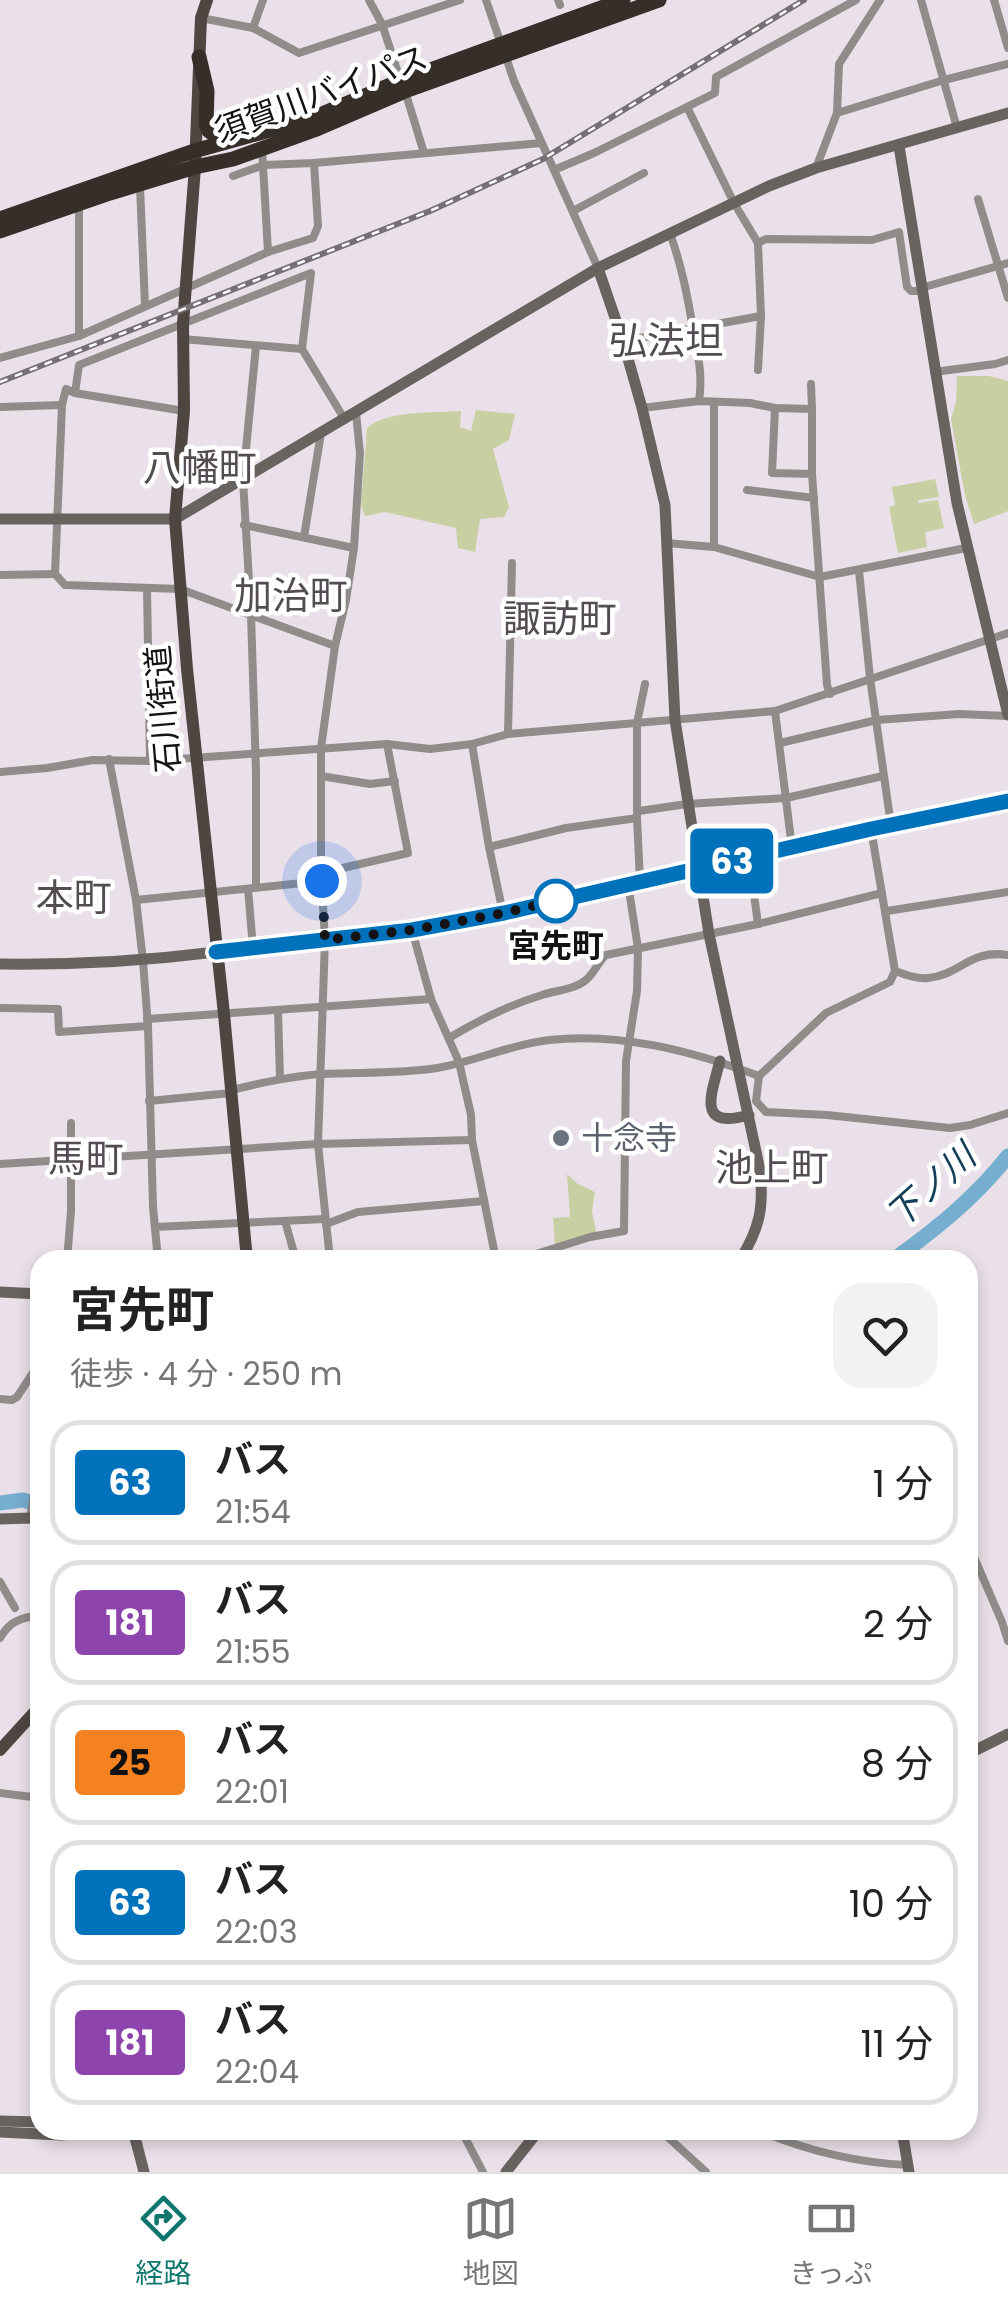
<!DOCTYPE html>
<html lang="ja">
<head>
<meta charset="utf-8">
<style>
	body { margin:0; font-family:Poppins,"Noto Sans JP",sans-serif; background:#f2f2f2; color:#222; height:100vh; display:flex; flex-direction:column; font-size:38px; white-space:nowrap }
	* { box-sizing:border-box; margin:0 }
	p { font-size:32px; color:#767676 }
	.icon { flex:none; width:55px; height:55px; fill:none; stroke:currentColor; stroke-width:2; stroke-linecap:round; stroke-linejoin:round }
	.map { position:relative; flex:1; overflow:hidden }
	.details { position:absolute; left:30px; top:1250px; width:948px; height:890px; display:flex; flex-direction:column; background:#fff; border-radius:30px; box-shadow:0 5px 15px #0003 }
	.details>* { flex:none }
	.badge { padding:0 20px; border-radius:8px; font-size:35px; line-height:65px }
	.you { position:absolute; width:50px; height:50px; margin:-25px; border:8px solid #fff; border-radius:50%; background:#1a73e8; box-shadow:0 0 0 15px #1a73e833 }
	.map>.badge { position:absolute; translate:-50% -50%; box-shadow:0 0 0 5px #fff }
	.round { display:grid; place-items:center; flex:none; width:105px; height:105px; border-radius:30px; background:#f2f2f2 }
	.overview { display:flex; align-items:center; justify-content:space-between; height:170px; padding:0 40px }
	h1 { font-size:48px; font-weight:700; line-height:75px }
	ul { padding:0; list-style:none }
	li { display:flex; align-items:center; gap:30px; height:125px; margin:0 20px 15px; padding:0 20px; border:5px solid #e0e0e0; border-radius:30px }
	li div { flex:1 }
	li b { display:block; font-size:38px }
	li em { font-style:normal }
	li .badge { min-width:110px; font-weight:700; text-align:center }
	.tabs { display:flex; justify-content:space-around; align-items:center; height:140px; border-top:2px solid #e0e0e0; background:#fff; font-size:28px; color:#767676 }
	.tabs a { display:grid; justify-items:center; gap:5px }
	.tabs .on { color:#0f766e }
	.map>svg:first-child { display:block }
	.green { fill:#c8cfa2 }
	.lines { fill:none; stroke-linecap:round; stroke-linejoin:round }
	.river { stroke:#76aecf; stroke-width:15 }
	.street { stroke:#908c89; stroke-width:8 }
	.secondary { stroke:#69635f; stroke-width:11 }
	.primary { stroke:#4d4641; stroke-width:12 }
	.highway { stroke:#362e29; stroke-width:15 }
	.rail-casing { stroke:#766f75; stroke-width:6 }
	.rail { stroke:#fff; stroke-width:2.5; stroke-dasharray:8; stroke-linecap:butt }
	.line-casing { stroke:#fff; stroke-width:22 }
	.line { stroke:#0072bc; stroke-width:15 }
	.walk { stroke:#151215; stroke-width:10; stroke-dasharray:0 18 }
	.stop-dot { fill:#fff; stroke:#0072bc; stroke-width:5 }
	.worship-dot { fill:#6b7280; stroke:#fff; stroke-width:4 }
	.labels { text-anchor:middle; stroke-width:9; stroke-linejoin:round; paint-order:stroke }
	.street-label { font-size:32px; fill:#151215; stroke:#fff }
	.stop-label { font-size:32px; font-weight:bold; fill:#151215; stroke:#fff }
	.worship-label { font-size:32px; fill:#5b616d; stroke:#fff; text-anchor:start }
	.water-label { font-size:35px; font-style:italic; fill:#144159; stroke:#fff }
	.quarter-label { font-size:38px; fill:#544c53; stroke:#fff }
</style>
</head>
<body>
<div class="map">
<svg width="1008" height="2172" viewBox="0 0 1008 2172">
	<rect width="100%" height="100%" fill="#eae0e9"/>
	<g class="green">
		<polygon points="957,376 989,376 1008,381 1008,511 974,524 965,495 951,419 956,402"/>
		<path d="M 476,410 L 515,414 L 509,440 L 493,449 L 509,507 L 504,517 L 480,519 L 475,552 L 458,548 L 456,528 L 385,512 L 365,516 L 361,505 L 367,428 C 387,410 434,413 461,411 L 460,427 L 471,431 Z"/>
		<polygon points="935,479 939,497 919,500 918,503 938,500 944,528 925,532 927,547 898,553 889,507 895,505 892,487"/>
		<polygon points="567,1174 578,1184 595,1192 592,1211 597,1236 555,1245 553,1218 570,1217"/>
	</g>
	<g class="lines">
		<g class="river">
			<path d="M 893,1260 C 936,1229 975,1198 1008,1156"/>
			<polyline points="0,1503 23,1500 40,1505"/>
		</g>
		<g class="street">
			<polyline points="369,0 382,24 400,79"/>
			<polyline points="486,0 501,44"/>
			<polyline points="558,0 560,5"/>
			<polyline points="921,0 957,128"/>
			<polyline points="994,0 1008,48"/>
			<polyline points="201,18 253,28 299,53 460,0"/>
			<polyline points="253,28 263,0"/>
			<polyline points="506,57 514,81 598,268"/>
			<polyline points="405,91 424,153"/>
			<polyline points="687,107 734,203 758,243 761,316 758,370"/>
			<polyline points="837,113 944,80 1008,64"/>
			<polyline points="262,148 268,252"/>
			<polyline points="816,168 837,113 839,64 880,0"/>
			<polyline points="554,170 594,153 715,93 716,77 856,0"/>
			<polyline points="233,176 264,165 314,163 541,143"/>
			<polyline points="140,186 145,306"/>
			<polyline points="978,199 1008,298"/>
			<polyline points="79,204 79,336"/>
			<polyline points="573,211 644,173"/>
			<path d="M 670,233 C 682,268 687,293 693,329 C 698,354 703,376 699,401"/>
			<polyline points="758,243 766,239 872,240 899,232 907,287 911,291 922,291"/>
			<polyline points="921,288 1008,263"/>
			<polyline points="182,339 302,349 345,420"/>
			<polyline points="623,341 761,316"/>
			<polyline points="302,349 311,273 79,365 75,393 66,389 62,405 55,574 65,585 180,589 335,646"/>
			<polyline points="0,358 79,336 268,252 313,238 318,226 314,163"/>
			<polyline points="934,372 995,364 1008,360"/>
			<polyline points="811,384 812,409"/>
			<polyline points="75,393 184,411"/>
			<polyline points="714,402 714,547"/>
			<polyline points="0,407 62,405"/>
			<polyline points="642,408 699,401 750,403 775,408 812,409 812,474 827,685 830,694"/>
			<polyline points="775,408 772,473 812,474"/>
			<polyline points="747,490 814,498"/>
			<polyline points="244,525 354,548"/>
			<polyline points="304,537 321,433"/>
			<polyline points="666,543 714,547 820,577 966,548"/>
			<polyline points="859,571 870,678 891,825"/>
			<polyline points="0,575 55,574"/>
			<polyline points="147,588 150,761"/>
			<polyline points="775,711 792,848"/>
			<polyline points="508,734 512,563"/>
			<polyline points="780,743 877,720 959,714 1008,716"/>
			<polyline points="472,744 489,847 503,913"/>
			<polyline points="109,759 136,900 143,961 148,1026 153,1207 158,1260"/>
			<polyline points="0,772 47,768 93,760 150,761 387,744 430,749 472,744 508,734 775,711 1008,633"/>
			<polyline points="321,776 370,784 395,781"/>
			<polyline points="639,811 687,804 786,798 883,776"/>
			<polyline points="871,829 895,971 890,982 826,1013 759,1076 756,1101 766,1112 827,1115 950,1128 970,1125 1008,1113"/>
			<polyline points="489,847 566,828 637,818"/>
			<polyline points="749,858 758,924"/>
			<polyline points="321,873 408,853 387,744"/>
			<polyline points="640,881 637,818 637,723 645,684"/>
			<polyline points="256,887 256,772 251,614 243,480 256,346"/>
			<polyline points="248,889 253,948"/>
			<polyline points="136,900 322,881"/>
			<polyline points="887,911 1008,892"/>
			<polyline points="412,930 431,999 459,1062 471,1115 472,1140 496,1260"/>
			<path d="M 895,971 C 906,975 917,979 928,978 C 960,975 970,949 1008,955"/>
			<polyline points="0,1008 58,1009 59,1032 148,1026"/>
			<polyline points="278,1011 280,1079"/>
			<polyline points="147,1019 431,999"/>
			<path d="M 449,1038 C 479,1020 509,1005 542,995 C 557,990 575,990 587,979 C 595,972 598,962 606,955 L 758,924 L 882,893"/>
			<path d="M 231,1090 C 261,1083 291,1076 322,1074 C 360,1072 399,1074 437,1068 C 474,1062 511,1044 549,1040 C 620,1032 692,1051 759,1076"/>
			<polyline points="149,1101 231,1093"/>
			<polyline points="0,1164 318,1144 472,1140"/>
			<polyline points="285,1221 296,1260"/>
			<polyline points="326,1224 358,1212 484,1201"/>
			<polyline points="155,1227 325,1219"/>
			<polyline points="67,1260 71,1211 71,1123"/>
			<polyline points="330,1260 318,1144 325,939 321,873 321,748 335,646 346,600 354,548 360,453 356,413"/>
			<polyline points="517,1260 590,1237 624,1231 626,1061 637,991 638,948 628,884"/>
			<polyline points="0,1399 12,1400 17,1397 40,1362"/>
			<polyline points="30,1518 35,1489 40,1477"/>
			<polyline points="968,1543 1002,1622 1008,1641"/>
			<polyline points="0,1582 15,1608"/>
			<path d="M 0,1638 C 9,1623 17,1619 34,1616 L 40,1607"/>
			<polyline points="0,1793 40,1798"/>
			<polyline points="461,2130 483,2172"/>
			<polyline points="660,2130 706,2172"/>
			<path d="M 757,2130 C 805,2150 856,2163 908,2165"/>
		</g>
		<g class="secondary">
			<polyline points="899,146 957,503 1008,715"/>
			<path d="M 598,268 L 623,341 L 642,408 L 665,505 L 675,720 L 709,934 L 760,1170 C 764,1207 760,1228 740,1260"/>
			<polyline points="0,519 175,519 598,268 769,186 816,168 1008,113"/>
			<path d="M 0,964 C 73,965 144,961 216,952"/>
			<path d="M 720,1061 C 711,1095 696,1130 749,1115"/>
			<polyline points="0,1292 40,1294"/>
			<polyline points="0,1519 30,1518 40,1521"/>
			<polyline points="968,1754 1008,1734"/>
			<polyline points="0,2121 40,2122"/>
			<polyline points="133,2130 144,2172"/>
			<polyline points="902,2130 909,2172"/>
			<polyline points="0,2132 60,2135 130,2130"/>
			<polyline points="506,2172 539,2130"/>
		</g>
		<g class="primary">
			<polyline points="207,0 201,18 195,167 183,324 184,411 175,519 187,669 224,1014 247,1260"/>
			<polyline points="216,952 412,930 503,913 871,829 1008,801"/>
			<polyline points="0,1750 40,1706"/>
		</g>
		<g class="highway">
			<polyline points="199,57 207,91 206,124 209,131 216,136 233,139"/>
			<polyline points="0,219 194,151 313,118 400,81 623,0"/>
			<polyline points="0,231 110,193 195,167 233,159 314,130 405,91 659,0"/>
		</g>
		<defs>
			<polyline id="rail" points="0,382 430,211 543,159 804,0"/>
		</defs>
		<use href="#rail" class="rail-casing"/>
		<use href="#rail" class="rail"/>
	</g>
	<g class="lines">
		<defs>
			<polyline id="line" points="216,952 412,930 504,913 871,829 1008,801"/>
		</defs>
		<use href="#line" class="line-casing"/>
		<use href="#line" class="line"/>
		<polyline class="walk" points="322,881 325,940 412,930 504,913 566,898 556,901"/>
	</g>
	<circle class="stop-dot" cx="556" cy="901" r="20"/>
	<circle class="worship-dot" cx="561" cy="1138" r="10"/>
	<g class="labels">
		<g class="street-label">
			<text transform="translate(321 94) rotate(-20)" y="11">須賀川バイパス</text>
			<text transform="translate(163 709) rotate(-95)" y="11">石川街道</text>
		</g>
		<g class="stop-label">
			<text x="556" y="957">宮先町</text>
		</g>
		<g class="worship-label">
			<text x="581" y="1149">十念寺</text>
		</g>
		<g class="water-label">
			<text transform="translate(931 1186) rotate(-42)" y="12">下ノ川</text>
		</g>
		<g class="quarter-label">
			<text x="666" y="354">弘法坦</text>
			<text x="200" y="481">八幡町</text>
			<text x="291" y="609">加治町</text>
			<text x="560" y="632">諏訪町</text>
			<text x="74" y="911">本町</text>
			<text x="86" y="1172">馬町</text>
			<text x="772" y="1181">池上町</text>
		</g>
	</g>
</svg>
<div class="you" style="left:322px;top:881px"></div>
<b class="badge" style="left:732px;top:861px;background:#0072bc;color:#fff">63</b>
<section class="details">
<div class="overview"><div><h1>宮先町</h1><p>徒歩 · 4 分 · 250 m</p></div><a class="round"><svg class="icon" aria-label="heart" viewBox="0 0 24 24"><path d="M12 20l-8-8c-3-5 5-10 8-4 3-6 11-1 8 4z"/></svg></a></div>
<ul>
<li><span class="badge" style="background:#0072bc;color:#fff">63</span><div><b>バス</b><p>21:54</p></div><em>1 分</em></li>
<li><span class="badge" style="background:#8e44ad;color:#fff">181</span><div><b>バス</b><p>21:55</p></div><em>2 分</em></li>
<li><span class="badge" style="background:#f58220;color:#111">25</span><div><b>バス</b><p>22:01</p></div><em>8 分</em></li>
<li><span class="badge" style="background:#0072bc;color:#fff">63</span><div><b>バス</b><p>22:03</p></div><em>10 分</em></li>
<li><span class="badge" style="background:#8e44ad;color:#fff">181</span><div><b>バス</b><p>22:04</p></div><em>11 分</em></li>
</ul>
</section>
</div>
<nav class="tabs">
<a class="on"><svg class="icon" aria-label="directions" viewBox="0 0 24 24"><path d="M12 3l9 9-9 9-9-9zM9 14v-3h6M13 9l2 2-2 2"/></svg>経路</a>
<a><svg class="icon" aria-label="map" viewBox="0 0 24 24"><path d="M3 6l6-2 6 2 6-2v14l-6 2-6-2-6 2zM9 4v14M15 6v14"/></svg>地図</a>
<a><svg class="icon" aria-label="tickets" viewBox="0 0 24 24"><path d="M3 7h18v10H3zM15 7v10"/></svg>きっぷ</a>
</nav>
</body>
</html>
